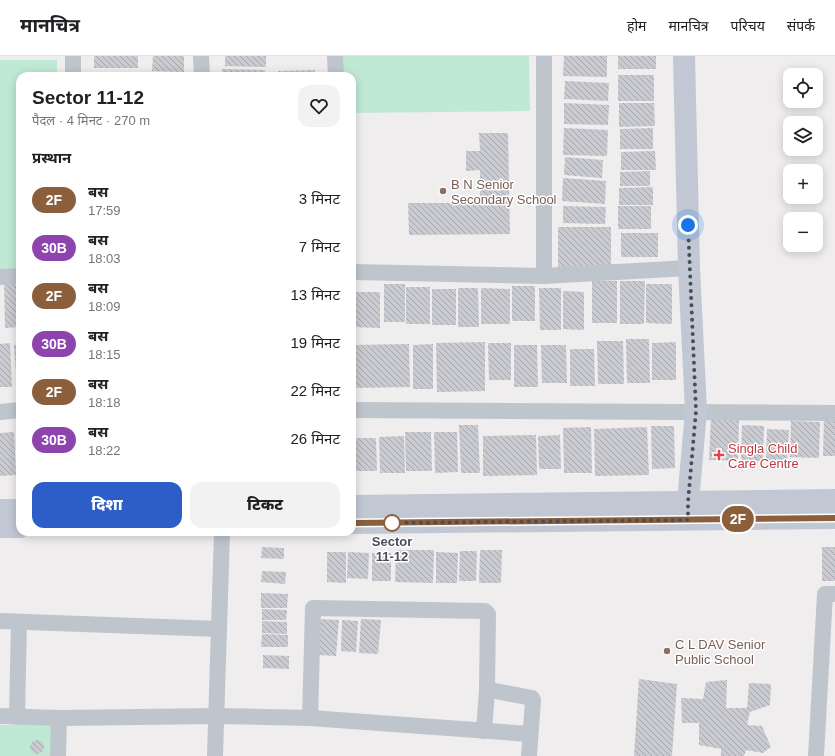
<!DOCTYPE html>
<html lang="hi">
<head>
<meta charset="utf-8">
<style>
	body { margin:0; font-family:Arial,"Noto Sans Devanagari",sans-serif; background:#f2f2f2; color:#202124; height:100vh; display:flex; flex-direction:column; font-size:15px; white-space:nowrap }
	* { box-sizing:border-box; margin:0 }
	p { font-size:13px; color:#757577 }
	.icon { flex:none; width:22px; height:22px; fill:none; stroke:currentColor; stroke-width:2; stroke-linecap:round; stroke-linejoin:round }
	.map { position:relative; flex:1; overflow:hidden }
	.details { position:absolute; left:16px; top:16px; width:340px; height:464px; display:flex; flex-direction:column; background:#fff; border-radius:12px; box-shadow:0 2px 10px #0003 }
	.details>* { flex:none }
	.badge { padding:0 8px; border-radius:13px; font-size:14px; line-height:26px }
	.buttons { position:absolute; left:783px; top:12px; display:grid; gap:8px }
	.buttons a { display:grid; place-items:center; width:40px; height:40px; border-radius:8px; background:#fff; box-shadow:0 2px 10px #0003; font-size:20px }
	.you { position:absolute; width:20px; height:20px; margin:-10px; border:3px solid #fff; border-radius:50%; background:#1a73e8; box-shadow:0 0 0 6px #1a73e833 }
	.map>.badge { position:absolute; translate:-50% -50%; box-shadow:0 0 0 2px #fff }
	h2 { padding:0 16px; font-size:15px; line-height:36px }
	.round { display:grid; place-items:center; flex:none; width:42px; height:42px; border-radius:12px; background:#f2f2f2 }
	.overview { display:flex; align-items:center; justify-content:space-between; height:68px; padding:0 16px }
	h1 { font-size:19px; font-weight:800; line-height:30px }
	.action { display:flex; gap:8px; margin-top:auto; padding:8px 16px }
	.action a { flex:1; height:46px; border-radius:12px; background:#2c5dc9; color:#fff; font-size:16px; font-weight:800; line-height:46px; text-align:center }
	.action a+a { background:#f2f2f2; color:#202124 }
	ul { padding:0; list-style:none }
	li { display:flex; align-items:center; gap:12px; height:48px; padding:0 16px }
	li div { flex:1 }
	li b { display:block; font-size:15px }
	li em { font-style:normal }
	li .badge { min-width:44px; font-weight:700; text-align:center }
	header { display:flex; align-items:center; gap:24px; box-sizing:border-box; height:56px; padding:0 20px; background:#fff; border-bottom:1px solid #e0e0e0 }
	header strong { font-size:19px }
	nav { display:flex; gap:22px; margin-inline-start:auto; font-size:14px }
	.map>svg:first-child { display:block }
	.park { fill:#bfe9d4 }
	.building { fill:url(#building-back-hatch) }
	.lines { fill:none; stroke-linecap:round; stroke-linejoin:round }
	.street { stroke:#bfc5cd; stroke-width:16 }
	.secondary { stroke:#c1c8d4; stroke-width:22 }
	.line-casing { stroke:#fff; stroke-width:9 }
	.line { stroke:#8b5e3c; stroke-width:6 }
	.walk { stroke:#474e58; stroke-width:4; stroke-dasharray:0 7.2 }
	.education-dot { fill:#8d6e63; stroke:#fff; stroke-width:1.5 }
	.health-dot { fill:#e0444e; stroke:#fff; stroke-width:1.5 }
	.stop-dot { fill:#fff; stroke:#8b5e3c; stroke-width:2 }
	.labels { text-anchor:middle; stroke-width:3; stroke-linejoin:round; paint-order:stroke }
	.education-label { font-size:13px; fill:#785e54; stroke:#fff; text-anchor:start }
	.health-label { font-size:13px; fill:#be3a42; stroke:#fff; text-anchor:start }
	.stop-label { font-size:13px; font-weight:bold; fill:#474e58; stroke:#fff }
</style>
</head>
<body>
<header>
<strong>मानचित्र</strong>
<nav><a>होम</a><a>मानचित्र</a><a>परिचय</a><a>संपर्क</a></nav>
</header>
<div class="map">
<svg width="835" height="700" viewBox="0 0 835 700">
	<defs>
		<pattern id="building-back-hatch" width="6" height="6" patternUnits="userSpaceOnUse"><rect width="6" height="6" fill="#cacbd1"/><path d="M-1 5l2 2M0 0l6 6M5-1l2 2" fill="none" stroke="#a6a7ac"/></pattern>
	</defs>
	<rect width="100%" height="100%" fill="#efeded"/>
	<g class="park">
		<polygon points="343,0 529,0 530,55 352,57 352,20 343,20"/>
		<polygon points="0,4 57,4 57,20 20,20 20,218 0,219"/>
		<polygon points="0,669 52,669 51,700 0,700"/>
	</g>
	<g class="building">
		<rect x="94" y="0" width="44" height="12"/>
		<polygon points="153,0 184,0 184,16 152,15"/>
		<polygon points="225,0 266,0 266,11 225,10"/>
		<polygon points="564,0 607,0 607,21 563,20"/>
		<rect x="618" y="0" width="38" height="13"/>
		<polygon points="222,13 265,14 265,20 222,20"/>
		<polygon points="315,14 315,20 279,20 278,15"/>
		<rect x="93" y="17" width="45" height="3"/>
		<polygon points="157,17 193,18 193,20 157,20"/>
		<rect x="618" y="19" width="36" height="26"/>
		<polygon points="565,25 609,27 608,45 564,43"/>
		<polygon points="564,47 609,49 608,69 564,68"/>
		<polygon points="619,47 654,47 655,70 619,71"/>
		<polygon points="564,72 608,74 607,100 563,99"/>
		<polygon points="653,72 653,93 620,93 620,73"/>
		<polygon points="479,77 508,77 510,178 409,179 408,147 480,147 480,114 466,115 466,95 480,95"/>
		<polygon points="655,95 656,114 621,114 621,96"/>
		<polygon points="565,101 603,104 602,122 564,119"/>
		<polygon points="650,115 650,130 620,130 620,116"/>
		<polygon points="563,122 606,125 605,148 562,145"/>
		<polygon points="653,131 653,149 619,149 619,132"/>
		<polygon points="563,150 606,151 605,168 563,167"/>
		<rect x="618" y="150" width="33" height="23"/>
		<rect x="558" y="171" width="53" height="41"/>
		<rect x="621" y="177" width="37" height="24"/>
		<polygon points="4,225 20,225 20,271 5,272"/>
		<rect x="592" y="225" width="25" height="42"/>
		<polygon points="620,225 645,225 644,268 620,268"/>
		<rect x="384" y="228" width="21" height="38"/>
		<polygon points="646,228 672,228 672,268 646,267"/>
		<rect x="512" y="230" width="23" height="35"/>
		<rect x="406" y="231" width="24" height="37"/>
		<polygon points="458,232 478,232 479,271 458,271"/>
		<polygon points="481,232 510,233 510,268 481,268"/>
		<polygon points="539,232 561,232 561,274 540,274"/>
		<rect x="432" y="233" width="24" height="36"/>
		<polygon points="563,235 584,236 584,274 563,273"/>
		<polygon points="352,236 380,236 380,272 352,271"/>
		<polygon points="626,283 649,283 650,327 627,327"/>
		<polygon points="597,285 623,285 624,328 598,328"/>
		<polygon points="485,286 485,335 437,336 436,287"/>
		<polygon points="676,286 676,324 652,324 652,287"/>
		<polygon points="10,287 12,331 0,331 0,288"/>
		<polygon points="488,287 511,287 511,324 489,324"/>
		<polygon points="20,288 20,331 17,331 14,289"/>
		<polygon points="409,288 410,331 355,332 354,289"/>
		<polygon points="433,288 433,333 413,333 413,289"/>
		<polygon points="514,289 537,289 538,331 514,331"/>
		<polygon points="541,289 566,289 567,327 542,327"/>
		<polygon points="570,293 594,293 595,330 570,330"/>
		<polygon points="711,360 739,361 738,405 709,404"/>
		<polygon points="824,360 835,360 835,400 823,400"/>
		<polygon points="791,365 820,366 819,402 790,401"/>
		<polygon points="459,369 478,369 480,417 461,417"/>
		<polygon points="742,369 764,370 763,405 741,404"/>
		<polygon points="651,370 674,370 675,412 652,413"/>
		<polygon points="591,371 592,417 564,417 563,372"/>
		<polygon points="647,371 649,419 595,420 594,373"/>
		<polygon points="767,373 789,374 787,406 766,405"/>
		<polygon points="14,376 16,419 0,420 0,377"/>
		<polygon points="405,376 431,376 432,415 406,415"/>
		<polygon points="434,376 457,376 458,416 435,417"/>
		<polygon points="20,377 20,409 19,409 17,378"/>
		<polygon points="536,379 537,419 483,420 483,380"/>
		<polygon points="560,379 561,413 539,413 538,380"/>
		<polygon points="404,380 405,417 380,417 379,381"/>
		<polygon points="352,382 376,382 377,415 353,415"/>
		<polygon points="262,491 284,492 284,503 261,502"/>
		<rect x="822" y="491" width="13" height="34"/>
		<polygon points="396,494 434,494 433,527 395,526"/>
		<polygon points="480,494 502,494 501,527 479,527"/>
		<polygon points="460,495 477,495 476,525 459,525"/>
		<polygon points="327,496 346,496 346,527 327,526"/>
		<polygon points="348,496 369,497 368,523 347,522"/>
		<polygon points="436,496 458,497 457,527 436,527"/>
		<rect x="372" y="497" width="19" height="28"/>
		<polygon points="262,515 286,516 285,528 261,526"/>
		<polygon points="261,537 288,538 287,552 261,552"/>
		<polygon points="262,553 287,554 286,564 262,564"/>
		<polygon points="320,563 339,564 336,600 318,599"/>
		<polygon points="361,563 381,564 378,598 359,597"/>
		<polygon points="342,564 358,565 356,596 341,595"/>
		<polygon points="262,565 287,566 287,578 262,577"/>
		<polygon points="262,578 288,579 288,591 261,591"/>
		<polygon points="263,599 289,600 289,613 263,612"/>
		<polygon points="639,623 677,628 672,700 634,700"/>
		<polygon points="727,624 726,652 747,652 749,627 771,628 770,649 750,656 747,669 762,670 771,691 763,697 746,694 744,700 721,700 721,693 699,689 699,667 682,667 681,642 703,643 706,626"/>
		<circle cx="37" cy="691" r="7"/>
	</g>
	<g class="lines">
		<g class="street">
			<polyline points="73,0 73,20"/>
			<polyline points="201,0 202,20"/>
			<polyline points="335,0 336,20"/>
			<polyline points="544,0 544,220"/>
			<polyline points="352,216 544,220 689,212"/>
			<polyline points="0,221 20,220"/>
			<polyline points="352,354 835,357"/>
			<polyline points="0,356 20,354"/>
			<polyline points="0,565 219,573"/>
			<polyline points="0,660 59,662 217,660 310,662 313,552 485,555 488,558 487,632 487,634 490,634 532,642 533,644 529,700"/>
			<polyline points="17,661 19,566"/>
			<polyline points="310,662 530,678"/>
			<polyline points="484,675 487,634"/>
			<polyline points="58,700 59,662"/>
			<polyline points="215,700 222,476"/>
			<polyline points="816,700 825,538 835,538"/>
		</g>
		<g class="secondary">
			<polyline points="684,0 689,212 696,355 688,446 688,460"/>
			<polyline points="352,450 835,444"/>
			<polyline points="0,454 20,454"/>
			<polyline points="352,467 835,462"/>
			<polyline points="0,471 20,471"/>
		</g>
	</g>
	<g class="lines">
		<defs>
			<polyline id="line" points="352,467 835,462"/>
		</defs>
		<use href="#line" class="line-casing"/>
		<use href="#line" class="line"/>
		<polyline class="walk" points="392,467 688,464 688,446 696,355 688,169"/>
	</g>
	<g class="education-dot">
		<circle cx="443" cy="135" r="4"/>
		<circle cx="667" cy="595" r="4"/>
	</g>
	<path class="health-dot" d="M717 393h4v4h4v4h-4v4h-4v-4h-4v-4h4z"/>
	<circle class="stop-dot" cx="392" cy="467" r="8"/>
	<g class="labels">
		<g class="education-label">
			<text x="451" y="133">B N Senior<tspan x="451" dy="15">Secondary School</tspan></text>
			<text x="675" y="593">C L DAV Senior<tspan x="675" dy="15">Public School</tspan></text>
		</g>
		<g class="health-label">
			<text x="728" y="397">Singla Child<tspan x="728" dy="15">Care Centre</tspan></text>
		</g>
		<g class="stop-label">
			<text x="392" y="490">Sector<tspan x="392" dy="15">11-12</tspan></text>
		</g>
	</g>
</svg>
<div class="buttons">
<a><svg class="icon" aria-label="locate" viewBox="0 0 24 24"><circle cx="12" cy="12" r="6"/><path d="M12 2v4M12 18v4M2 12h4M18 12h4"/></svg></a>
<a><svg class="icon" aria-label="layers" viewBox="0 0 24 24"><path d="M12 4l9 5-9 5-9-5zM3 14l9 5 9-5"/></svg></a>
<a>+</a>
<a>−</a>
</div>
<div class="you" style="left:688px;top:169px"></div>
<b class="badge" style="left:738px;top:463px;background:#8b5e3c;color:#fff">2F</b>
<section class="details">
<div class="overview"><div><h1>Sector 11-12</h1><p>पैदल · 4 मिनट · 270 m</p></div><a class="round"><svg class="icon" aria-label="heart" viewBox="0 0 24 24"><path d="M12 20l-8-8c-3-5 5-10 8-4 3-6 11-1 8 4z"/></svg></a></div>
<h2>प्रस्थान</h2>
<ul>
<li><span class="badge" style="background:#8b5e3c;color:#fff">2F</span><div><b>बस</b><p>17:59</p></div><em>3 मिनट</em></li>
<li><span class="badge" style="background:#8e44ad;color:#fff">30B</span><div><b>बस</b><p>18:03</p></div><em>7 मिनट</em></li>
<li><span class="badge" style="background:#8b5e3c;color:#fff">2F</span><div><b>बस</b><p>18:09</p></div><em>13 मिनट</em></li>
<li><span class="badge" style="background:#8e44ad;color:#fff">30B</span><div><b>बस</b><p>18:15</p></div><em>19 मिनट</em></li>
<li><span class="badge" style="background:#8b5e3c;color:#fff">2F</span><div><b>बस</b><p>18:18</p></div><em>22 मिनट</em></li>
<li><span class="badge" style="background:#8e44ad;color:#fff">30B</span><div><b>बस</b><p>18:22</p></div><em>26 मिनट</em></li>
</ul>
<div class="action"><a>दिशा</a><a>टिकट</a></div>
</section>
</div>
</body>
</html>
